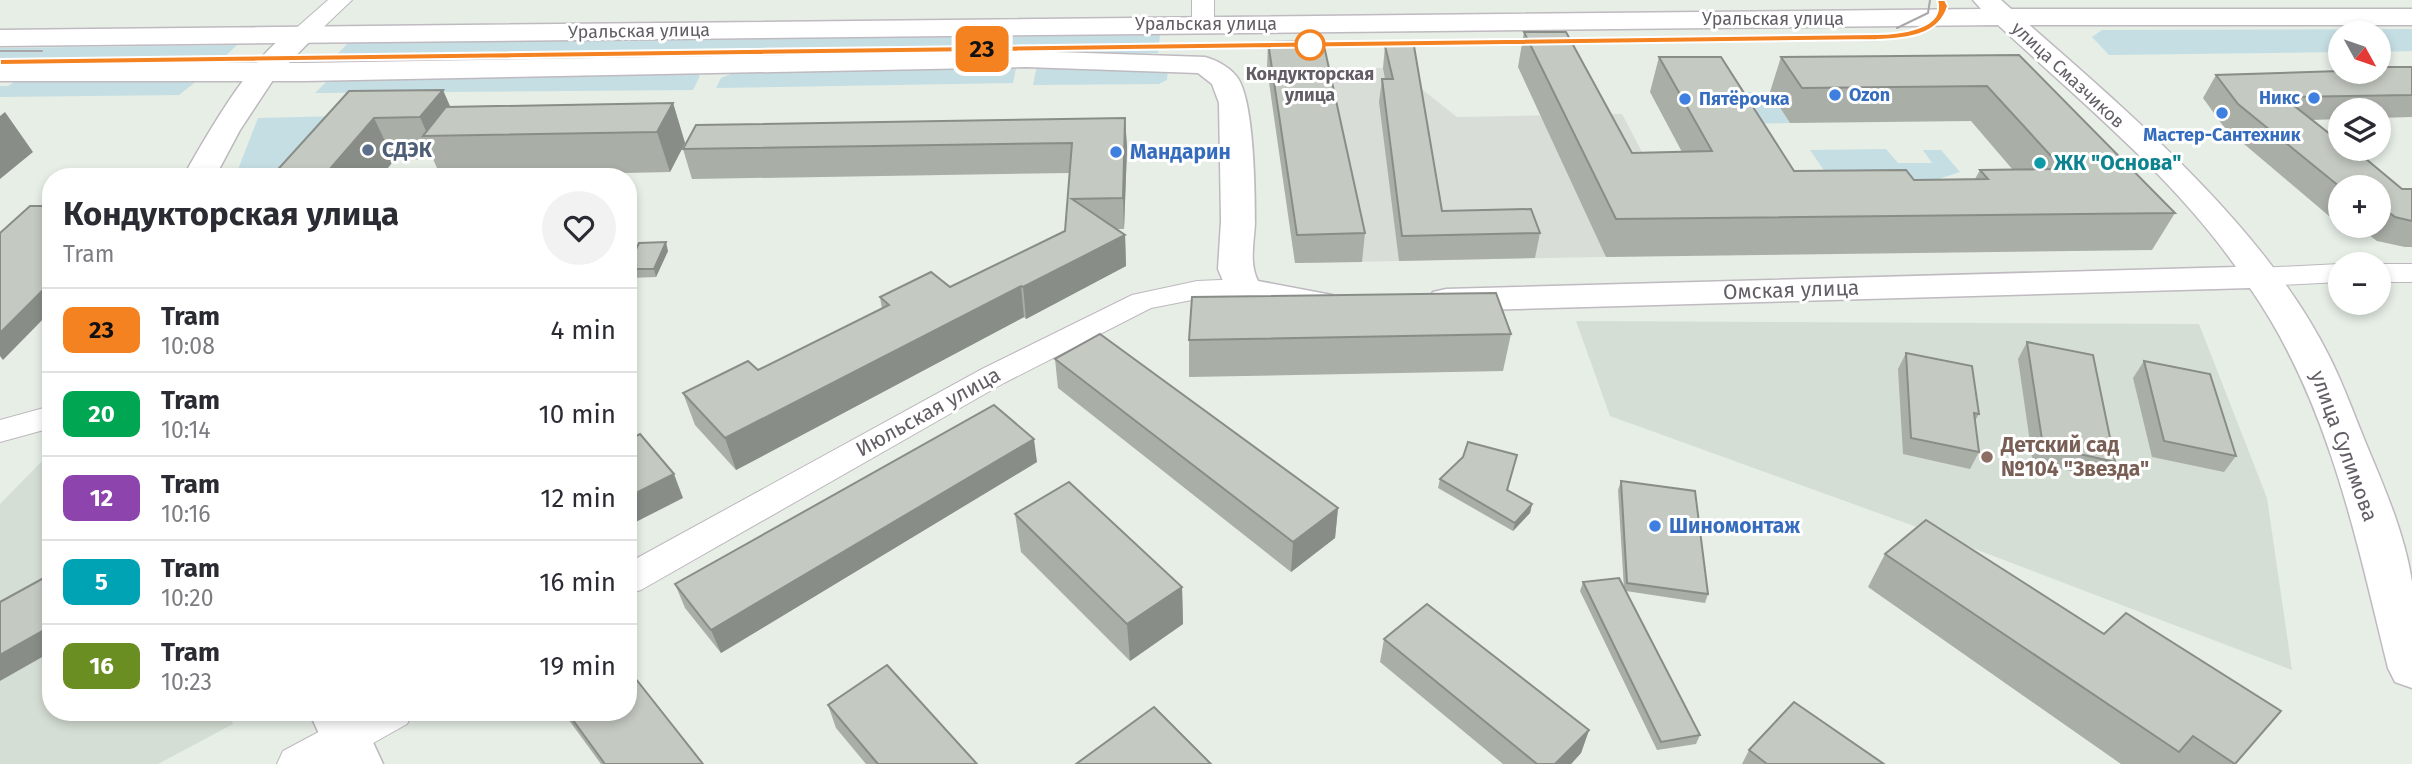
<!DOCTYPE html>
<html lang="en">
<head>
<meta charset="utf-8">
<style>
	body { margin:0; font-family:"Fira Sans",sans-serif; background:#f2f2f3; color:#2b2b33; height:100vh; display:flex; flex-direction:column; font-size:26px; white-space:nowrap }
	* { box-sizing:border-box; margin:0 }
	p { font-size:23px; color:#7c7c81 }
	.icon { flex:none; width:38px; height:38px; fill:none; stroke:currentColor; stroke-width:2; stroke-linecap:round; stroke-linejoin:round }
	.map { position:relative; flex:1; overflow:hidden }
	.drawer { position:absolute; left:42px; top:168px; width:595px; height:553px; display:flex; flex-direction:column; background:#fff; border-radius:28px; box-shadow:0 4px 10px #0003 }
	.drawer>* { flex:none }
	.badge { padding:0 14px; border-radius:10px; font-size:24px; line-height:46px }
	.needle { width:46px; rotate:130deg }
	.buttons { position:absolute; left:2328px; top:21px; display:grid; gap:14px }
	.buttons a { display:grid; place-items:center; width:63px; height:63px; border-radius:50%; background:#fff; box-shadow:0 4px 10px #0003; font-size:35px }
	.map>.badge { position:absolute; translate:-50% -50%; box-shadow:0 0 0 4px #fff }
	.round { display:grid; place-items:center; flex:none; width:74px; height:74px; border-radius:37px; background:#f2f2f3 }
	.headline { display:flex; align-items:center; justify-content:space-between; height:119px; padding:0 21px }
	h1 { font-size:33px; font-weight:700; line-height:52px }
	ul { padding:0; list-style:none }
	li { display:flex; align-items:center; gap:21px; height:84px; padding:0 21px; border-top:2px solid #e1e1e2 }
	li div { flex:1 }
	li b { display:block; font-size:26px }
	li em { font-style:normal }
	li .badge { min-width:77px; font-weight:700; text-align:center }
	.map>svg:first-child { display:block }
	.industrial { fill:#d8ddd8 }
	.education { fill:#d5ded4 }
	.green { fill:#c5dee3 }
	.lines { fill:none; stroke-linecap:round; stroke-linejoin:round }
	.minor-casing { stroke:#bdb8be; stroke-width:2 }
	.tertiary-casing { stroke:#bdb8be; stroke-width:3 }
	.secondary-casing { stroke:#bfb9c0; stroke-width:3 }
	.minor { fill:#fff; fill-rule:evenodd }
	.tertiary { fill:#fff; fill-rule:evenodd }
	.secondary { fill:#fff; fill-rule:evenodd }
	.tram { stroke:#a9a7aa; stroke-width:2 }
	.wall { fill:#a9aea7 }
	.shaded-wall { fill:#898d88 }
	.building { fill:#c4cac2; stroke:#898d88; stroke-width:2 }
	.line { fill:#f58220; stroke:#fff; stroke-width:2 }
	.stop-dot { fill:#fff; stroke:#f58220; stroke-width:3.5 }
	.shop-dot { fill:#3f7fe0; stroke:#fff; stroke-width:2.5 }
	.service-dot { fill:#5c6f8a; stroke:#fff; stroke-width:2.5 }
	.culture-dot { fill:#0f9aa8; stroke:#fff; stroke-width:2.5 }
	.education-dot { fill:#8d6e63; stroke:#fff; stroke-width:2.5 }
	.labels { text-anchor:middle; stroke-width:6; stroke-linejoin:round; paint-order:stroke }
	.far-street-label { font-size:18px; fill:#635d65; stroke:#fff }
	.far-stop-label { font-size:18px; font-weight:bold; fill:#635d65; stroke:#fff }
	.far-shop-label { font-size:18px; font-weight:bold; fill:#366cbe; stroke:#fff; text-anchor:start }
	.service-label { font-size:21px; font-weight:bold; fill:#4e5e75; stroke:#fff; text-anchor:start }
	.shop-label { font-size:21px; font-weight:bold; fill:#366cbe; stroke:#fff; text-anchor:start }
	.culture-label { font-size:21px; font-weight:bold; fill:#0d838f; stroke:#fff; text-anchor:start }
	.street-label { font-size:21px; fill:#635d65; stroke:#fff }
	.education-label { font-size:21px; font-weight:bold; fill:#785e54; stroke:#fff; text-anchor:start }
</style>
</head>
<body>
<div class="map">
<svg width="2412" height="764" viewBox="0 0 2412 764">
	<rect width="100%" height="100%" fill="#e6eee6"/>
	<polygon class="industrial" points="1267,68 1415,68 1419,87 1457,117 1622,114 1696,255 1295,263"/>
	<g class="education">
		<polygon points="1576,321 2199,324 2267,498 2292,670 1925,530 1610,416"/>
		<polygon points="51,452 51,712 229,712 233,724 158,764 0,764 0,504"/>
	</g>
	<g class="green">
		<polygon points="2412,29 2412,51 2378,52 2378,33 2340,33 2340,52 2109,55 2092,37 2102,30"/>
		<polygon points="1160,35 1158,53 330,62 348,43"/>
		<polygon points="237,45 217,64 0,66 0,48"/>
		<polygon points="1012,65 1016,68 1013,83 716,88 721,78 741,70"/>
		<polygon points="1037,65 1168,66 1167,80 1159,84 1033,85"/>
		<polygon points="693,72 700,76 693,90 315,93 329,79"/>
		<polygon points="20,78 198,80 179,95 0,97 0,86 8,86"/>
		<polygon points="1711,92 1770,92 1790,123 1730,124"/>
		<polygon points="341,116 289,177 235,177 258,118"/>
		<polygon points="1886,149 1898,163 1932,163 1923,150 1941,150 1960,172 1923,184 1834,185 1810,150"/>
	</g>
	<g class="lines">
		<defs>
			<g id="minor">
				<polygon points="328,0 352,0 310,40 294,40 291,35 294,30"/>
				<polygon points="1192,0 1214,0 1214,24 1211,29 1195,29 1192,24"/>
				<polygon points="2340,264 2340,282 2259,286 2249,283 2245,277 2249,271 2259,268"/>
				<rect x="2378" y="264" width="34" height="18"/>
				<polygon points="1244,279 1254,282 1258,288 1254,294 1197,299 1151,308 1004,383 641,590 628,594 628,563 982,369 1132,295 1197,281"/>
				<polygon points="51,406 51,428 0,442 0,420"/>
				<polygon points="356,712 413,712 407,724 336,764 277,764 283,751"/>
			</g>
			<g id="tertiary">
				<polygon points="2004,9 2412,9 2412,25 2004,25 1995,23 1991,17 1995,11"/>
				<path d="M 302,27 L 312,29 L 316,35 L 275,77 L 240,130 L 215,177 L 183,177 C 204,140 261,37 302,27 Z"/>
				<polygon points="309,712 359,712 383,764 333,764"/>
			</g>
			<g id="secondary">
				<path d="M 1973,0 L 2001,0 C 2115,101 2262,220 2330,358 C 2344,386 2355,417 2367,446 C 2385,489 2405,535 2412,582 C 2412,612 2412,656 2412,688 L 2395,682 L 2388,668 C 2356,538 2328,400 2250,288 L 1446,311 L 1433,308 L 1428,300 L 1433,292 L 1446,289 L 2236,267 C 2174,178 2078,99 1998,25 L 0,46 L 0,30 L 1981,9 Z"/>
				<path d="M 1026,51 L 1205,57 C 1217,60 1233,69 1239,80 C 1254,107 1255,190 1255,223 C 1254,243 1249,263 1258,281 L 1332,295 L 1337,303 L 1332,311 L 1319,314 L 1264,306 L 1231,296 L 1226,288 L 1218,269 L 1221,221 L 1219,103 L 1212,84 L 1198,73 L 1026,67 L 305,81 L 0,81 L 0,63 L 305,63 Z"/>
			</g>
		</defs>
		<use href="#minor" class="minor-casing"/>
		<use href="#tertiary" class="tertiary-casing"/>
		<use href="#secondary" class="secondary-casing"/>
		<use href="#minor" class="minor"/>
		<use href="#tertiary" class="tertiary"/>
		<use href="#secondary" class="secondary"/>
		<g class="tram">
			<polyline points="1897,28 1928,13 1930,0"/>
			<polyline points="0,51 42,51"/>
			<path d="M 0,62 L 1876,37 C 1901,35 1945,34 1942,0"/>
		</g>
	</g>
	<g class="wall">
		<polygon points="1524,32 1632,153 1682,152 1650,92 1659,57 1794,171 1914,180 1975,179 1980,170 2013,170 1971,121 1790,123 1770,92 1781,57 2019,55 2175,213 2152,250 1606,257 1518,67"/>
		<polygon points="1268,42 1365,233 1362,262 1295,263 1267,68"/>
		<polygon points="1385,46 1442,211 1540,233 1535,258 1399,261 1379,102 1382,79 1385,79 1383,68"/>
		<polygon points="2412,67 2412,117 2378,118 2378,110 2340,110 2340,119 2311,120 2340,142 2402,189 2412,189 2412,247 2405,247 2377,241 2357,226 2378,226 2378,187 2340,187 2340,216 2329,216 2224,127 2203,98 2216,75 2334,71 2336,68"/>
		<polygon points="349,91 451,107 673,103 685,143 670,172 441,177 433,159 394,160 381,177 271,177"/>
		<polygon points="1125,118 1127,148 1124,229 1116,229 1125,235 1126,266 1026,319 1024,317 736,470 695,425 683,393 758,370 882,309 880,297 950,287 1065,231 1070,173 692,179 683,149"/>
		<polygon points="668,251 656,277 630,278 628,274 628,266"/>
		<polygon points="1511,334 1503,371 1189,377 1189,340"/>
		<polygon points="2027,342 2115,462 2104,478 2033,463 2018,359"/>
		<polygon points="1906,353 1979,414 1975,421 1979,452 1970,469 1903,454 1898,369"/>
		<polygon points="1055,359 1338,508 1335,538 1291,572 1058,388"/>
		<polygon points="2144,361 2236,456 2224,472 2152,457 2133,378"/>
		<polygon points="1517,455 1508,490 1532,504 1530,513 1513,531 1438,488 1440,479"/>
		<polygon points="1037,462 721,653 685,608 675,584"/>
		<polygon points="1621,481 1708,594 1705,603 1626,591 1700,735 1696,744 1657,750 1580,591 1583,582 1624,589 1618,490"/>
		<polygon points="1015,514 1182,587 1183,624 1130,661 1021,552"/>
		<polygon points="1926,520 2235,764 2121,764 1868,587 1885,554"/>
		<polygon points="1384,639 1589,730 1581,753 1571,764 1503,764 1380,662"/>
		<polygon points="828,705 977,764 866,764 836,728"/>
		<polygon points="563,712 628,712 703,764 601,764"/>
		<polygon points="1749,750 1884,764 1742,764"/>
	</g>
	<g class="shaded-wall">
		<polygon points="443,90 461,131 428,136 420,117"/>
		<polygon points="673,103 685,143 670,172 657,132"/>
		<polygon points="5,112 33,152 0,179 0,116"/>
		<polygon points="374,118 394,160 381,177 323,177"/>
		<polygon points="1125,118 1127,148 1124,229 1123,198"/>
		<polygon points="1125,235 1126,266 1026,319 1023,287"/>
		<polygon points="666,242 668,251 656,277 654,269"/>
		<polygon points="51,282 51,311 3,360 0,356 0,333"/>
		<polygon points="1021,286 1024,317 736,470 725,438"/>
		<polygon points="1034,439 1037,462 721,653 711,630"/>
		<polygon points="674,474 683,498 628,526 628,497"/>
		<polygon points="1532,504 1530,513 1513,531 1515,523"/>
		<polygon points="1338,508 1335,538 1291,572 1293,542"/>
		<polygon points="1182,587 1183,624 1130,661 1127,624"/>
		<polygon points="51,626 51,652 0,681 0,655"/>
		<polygon points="1589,730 1581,753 1571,764 1555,764"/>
	</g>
	<g class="building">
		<polygon points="1524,32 1566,32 1632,153 1712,151 1659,57 1721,57 1794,171 1906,170 1914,180 1988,179 1980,170 2063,169 1987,86 1802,88 1781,57 2019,55 2175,213 1616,219"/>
		<polygon points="1323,41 1365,233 1297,235 1268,42"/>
		<polygon points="1385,46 1414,46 1442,211 1531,209 1540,233 1402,236 1382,79 1393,79"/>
		<polygon points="2378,67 2412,67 2412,95 2283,97 2340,142 2340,149 2354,149 2402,189 2412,189 2412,221 2395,217 2378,204 2378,187 2340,187 2238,104 2216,75 2340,71 2378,72"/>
		<polygon points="443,90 420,117 374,118 323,177 271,177 349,91"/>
		<polygon points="673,103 657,132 423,136 446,107"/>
		<polygon points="1125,118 1123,198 1072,199 1125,235 1023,287 1021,286 725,438 683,393 748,361 758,370 889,305 880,297 931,272 950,287 1065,231 1072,143 683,149 696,125"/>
		<polygon points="30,206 51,206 51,282 0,333 0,233"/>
		<polygon points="666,242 654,269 628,269 628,266 639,243"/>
		<polygon points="1496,293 1511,334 1189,340 1192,297"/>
		<polygon points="1100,334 1338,508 1293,542 1055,359"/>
		<polygon points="2027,342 2093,355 2115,462 2043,446"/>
		<polygon points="1906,353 1972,366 1979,414 1974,413 1979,452 1911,438"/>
		<polygon points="2144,361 2210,374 2236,456 2164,441"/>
		<polygon points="994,405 1034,439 711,630 675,584"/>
		<polygon points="640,434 674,474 628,497 628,440"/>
		<polygon points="1468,442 1517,455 1507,490 1532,504 1515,523 1440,479 1463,457"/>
		<polygon points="1621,481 1695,491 1708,594 1627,583"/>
		<polygon points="1069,482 1182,587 1127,624 1015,514"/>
		<polygon points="1926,520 2104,634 2126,613 2281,711 2235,764 2193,736 2179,752 1885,554"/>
		<polygon points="51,574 51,626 0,655 0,602"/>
		<polygon points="1619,578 1700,735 1661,742 1583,582"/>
		<polygon points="1427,604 1589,730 1555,764 1537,764 1384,639"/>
		<polygon points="887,665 977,764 878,764 828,705"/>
		<polygon points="628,669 703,764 605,764 567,712 628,712"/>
		<polygon points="1794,702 1884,764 1767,764 1749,750"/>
		<polygon points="1154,707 1211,764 1076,764"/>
	</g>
	<path class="line" d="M 1937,0 L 1945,0 L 1948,6 C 1939,37 1904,39 1876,40 L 0,65 L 0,59 L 1876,34 C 1895,34 1946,30 1937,0 Z"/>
	<circle class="stop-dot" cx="1310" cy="45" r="14"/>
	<g class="shop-dot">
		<circle cx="1835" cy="95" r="7"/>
		<circle cx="2314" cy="98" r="7"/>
		<circle cx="1685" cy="99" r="7"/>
		<circle cx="2222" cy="113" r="7"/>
		<circle cx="1116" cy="152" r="7"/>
		<circle cx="1655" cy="526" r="7"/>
	</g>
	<circle class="service-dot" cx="368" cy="150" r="7"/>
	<circle class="culture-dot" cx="2040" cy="163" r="7"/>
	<circle class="education-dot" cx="1987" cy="457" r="7"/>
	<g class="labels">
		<g class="far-street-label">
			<text x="1773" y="25">Уральская улица</text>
			<text x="1206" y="30">Уральская улица</text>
			<text transform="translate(639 31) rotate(-1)" y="6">Уральская улица</text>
			<text transform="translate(2068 75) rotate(43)" y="6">улица Смазчиков</text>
		</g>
		<g class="far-stop-label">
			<text x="1310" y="80">Кондукторская<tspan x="1310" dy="21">улица</tspan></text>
		</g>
		<g class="far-shop-label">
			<text x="1849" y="101">Ozon</text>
			<text x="2300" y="104" text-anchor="end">Никс</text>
			<text x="1699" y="105">Пятёрочка</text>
			<text x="2222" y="141" text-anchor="middle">Мастер-Сантехник</text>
		</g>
		<g class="service-label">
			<text x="382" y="157">СДЭК</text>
		</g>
		<g class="shop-label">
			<text x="1130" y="159">Мандарин</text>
			<text x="1669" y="533">Шиномонтаж</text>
		</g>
		<g class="culture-label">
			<text x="2054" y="170">ЖК "Основа"</text>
		</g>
		<g class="street-label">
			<text transform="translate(1791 290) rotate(-2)" y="7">Омская улица</text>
			<text transform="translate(928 412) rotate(-29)" y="7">Июльская улица</text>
			<text transform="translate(2344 446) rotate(70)" y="7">улица Сулимова</text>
		</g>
		<g class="education-label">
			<text x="2001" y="452">Детский сад<tspan x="2001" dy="24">№104 "Звезда"</tspan></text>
		</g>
	</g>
</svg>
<div class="buttons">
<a><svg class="needle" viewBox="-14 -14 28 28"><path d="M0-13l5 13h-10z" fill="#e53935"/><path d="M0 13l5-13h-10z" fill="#7c7c81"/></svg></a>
<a><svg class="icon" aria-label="layers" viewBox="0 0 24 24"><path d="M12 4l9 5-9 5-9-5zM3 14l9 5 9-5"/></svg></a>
<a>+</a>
<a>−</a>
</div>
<b class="badge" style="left:982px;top:49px;background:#f58220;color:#111">23</b>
<section class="drawer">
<div class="headline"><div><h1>Кондукторская улица</h1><p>Tram</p></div><a class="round"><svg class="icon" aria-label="heart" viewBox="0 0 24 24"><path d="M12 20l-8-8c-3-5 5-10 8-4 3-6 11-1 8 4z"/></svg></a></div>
<ul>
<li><span class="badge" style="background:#f58220;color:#111">23</span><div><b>Tram</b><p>10:08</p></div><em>4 min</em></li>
<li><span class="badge" style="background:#00a651;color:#fff">20</span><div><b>Tram</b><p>10:14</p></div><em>10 min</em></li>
<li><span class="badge" style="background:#8e44ad;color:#fff">12</span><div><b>Tram</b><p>10:16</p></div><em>12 min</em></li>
<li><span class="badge" style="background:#00a3b4;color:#fff">5</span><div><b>Tram</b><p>10:20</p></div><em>16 min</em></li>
<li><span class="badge" style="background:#6b8e23;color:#fff">16</span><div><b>Tram</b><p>10:23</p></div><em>19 min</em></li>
</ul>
</section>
</div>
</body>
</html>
